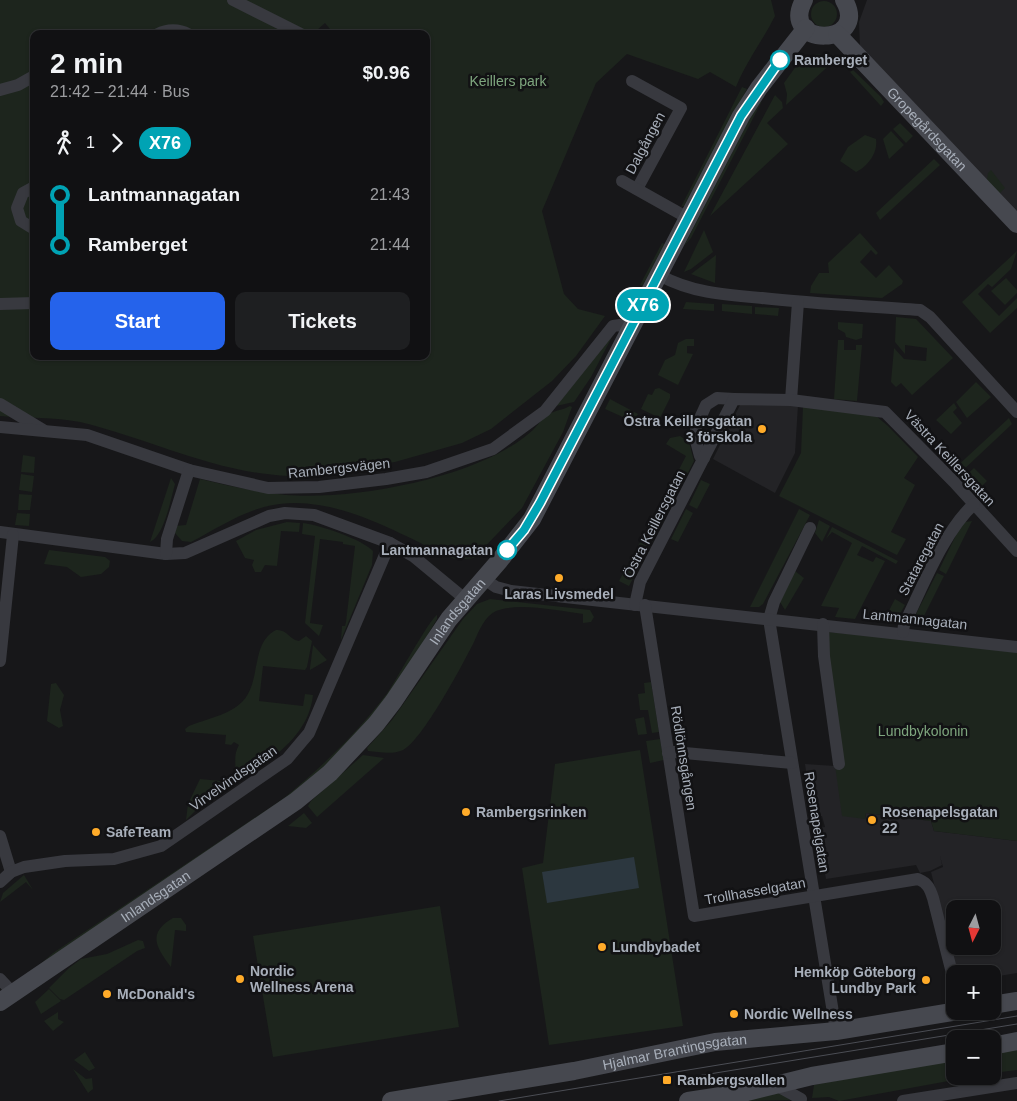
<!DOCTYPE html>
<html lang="en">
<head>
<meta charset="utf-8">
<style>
	body { margin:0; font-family:Helvetica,sans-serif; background:#1e1f21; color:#f1f3f6; height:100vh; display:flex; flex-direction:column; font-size:19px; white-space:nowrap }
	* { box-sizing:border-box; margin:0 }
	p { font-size:16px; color:#9c9da0 }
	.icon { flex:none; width:28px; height:28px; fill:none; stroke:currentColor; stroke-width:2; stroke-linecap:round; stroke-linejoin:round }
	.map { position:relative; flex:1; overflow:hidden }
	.side { position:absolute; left:30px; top:30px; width:400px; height:330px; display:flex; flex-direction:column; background:#111113; border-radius:10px; box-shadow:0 1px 4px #0004,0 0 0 1px #303133 }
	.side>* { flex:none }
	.badge { padding:0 10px; border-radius:16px; font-size:18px; line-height:32px }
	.needle { width:32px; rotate:186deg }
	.tools { position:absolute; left:946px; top:900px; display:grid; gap:10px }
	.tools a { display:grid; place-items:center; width:55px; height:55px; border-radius:10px; background:#111113; box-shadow:0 1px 4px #0004,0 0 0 1px #303133; font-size:25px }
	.map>.badge { position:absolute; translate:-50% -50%; box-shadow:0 0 0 2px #fff }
	.legs { display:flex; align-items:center; gap:8px; height:55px; padding:0 20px; font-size:16px }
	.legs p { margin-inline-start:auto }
	.head { display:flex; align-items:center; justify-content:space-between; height:85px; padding:0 20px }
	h1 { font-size:28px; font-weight:600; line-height:38px }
	.button { display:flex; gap:10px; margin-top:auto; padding:10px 20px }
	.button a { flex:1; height:58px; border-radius:10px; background:#2563eb; color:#fff; font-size:20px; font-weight:600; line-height:58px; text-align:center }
	.button a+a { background:#1e1f21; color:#f1f3f6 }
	ul { padding:0 20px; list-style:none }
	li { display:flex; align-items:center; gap:18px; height:50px; font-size:19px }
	li i { display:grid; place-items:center; width:8px; height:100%; margin:0 6px; background:currentColor }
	li i::after { content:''; width:12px; height:12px; margin:-6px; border:4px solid; border-radius:50%; background:#111113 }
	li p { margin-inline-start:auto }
	li:first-child i { background:linear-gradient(#0000 50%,currentColor 0) }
	li:last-child i { background:linear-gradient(currentColor 50%,#0000 0) }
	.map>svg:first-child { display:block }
	.built { fill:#232326; fill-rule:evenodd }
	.green { fill:#1d251d; fill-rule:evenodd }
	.water { fill:#2c373f }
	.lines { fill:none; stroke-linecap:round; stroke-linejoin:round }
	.street { stroke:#38393f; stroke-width:12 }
	.secondary { stroke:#46484f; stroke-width:18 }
	.tram { stroke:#4b4d54; stroke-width:1 }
	.line-1-casing { stroke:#fff; stroke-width:11 }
	.line-1 { stroke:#00a3b4; stroke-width:8 }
	.stop-1-dot { fill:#fff; stroke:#00a3b4; stroke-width:2.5 }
	.poi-dot { fill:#ffab29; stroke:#121214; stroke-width:2 }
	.labels { text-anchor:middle; stroke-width:5; stroke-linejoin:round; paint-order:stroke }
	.stop-label { font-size:14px; font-weight:bold; fill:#a8afba; stroke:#121214; text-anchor:start }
	.park-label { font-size:14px; fill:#7ea67e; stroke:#121214 }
	.street-label { font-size:14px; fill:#a8afba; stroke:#121214 }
	.poi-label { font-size:14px; font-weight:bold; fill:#a8afba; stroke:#121214; text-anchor:start }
</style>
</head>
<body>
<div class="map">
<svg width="1017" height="1101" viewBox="0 0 1017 1101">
	<rect width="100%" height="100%" fill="#171719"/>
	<g class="built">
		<polygon points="867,0 1017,0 1017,217 860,48 859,22"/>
		<polygon points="762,404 798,405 795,453 775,493 713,459 740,405"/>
		<path d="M 805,764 L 835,766 L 865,819 L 866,813 L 931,821 L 934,831 L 1017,841 L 1017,973 L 993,977 L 992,974 L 957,974 L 931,872 L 943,867 L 940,856 L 942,865 L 930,871 L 920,873 L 916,865 L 826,879 L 817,828 L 825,827 L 822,816 L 815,817 L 812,800 L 816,799 L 813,786 L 808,785 ZM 955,909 L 992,909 L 992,946 L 955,946 Z"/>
	</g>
	<g class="green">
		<path d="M 0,0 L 771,0 L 775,16 C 763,40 746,62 736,87 L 710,72 L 698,79 L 627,54 L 596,83 L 542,211 L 564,294 L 578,309 L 605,316 L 576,356 L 552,381 L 491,429 L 462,443 L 395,462 L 358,467 L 298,468 L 289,476 C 215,473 151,439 80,422 C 55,417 26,418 0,416 ZM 325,23 L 334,34 L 426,34 L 426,356 L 34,356 L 34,34 L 319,34 L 317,30 Z"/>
		<circle cx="824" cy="14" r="13"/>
		<polygon points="817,54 835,57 850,67 847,70 836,59 786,105 787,94 784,83 802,58"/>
		<polygon points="853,70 881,97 884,102 881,106 850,72"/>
		<polygon points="742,87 747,89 684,206 681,207"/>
		<polygon points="775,95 782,102 783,108 767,123 788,144 710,216"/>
		<polygon points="762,101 691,238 684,246 755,108"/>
		<polygon points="900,123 913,136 906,143 893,129"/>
		<polygon points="891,131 904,145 889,159 883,139"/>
		<path d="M 865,135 L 876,139 C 878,153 868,166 856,172 L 840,161 L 848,147 Z"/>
		<polygon points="934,159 940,165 880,220 876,213"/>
		<polygon points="991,170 1005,188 999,194 987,180 988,173"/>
		<polygon points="704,230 713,252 691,269 684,272"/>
		<polygon points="860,233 878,253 876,255 871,250 860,262 876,278 889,265 903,281 902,284 882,298 810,293 811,286 819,273 829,273 828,263"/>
		<polygon points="662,243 665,244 643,286 640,285"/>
		<polygon points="1017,251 1011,269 992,287 988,284 978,294 999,316 1017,298 1017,308 990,333 962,302"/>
		<polygon points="716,255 715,283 691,274"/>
		<polygon points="1006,278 1017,290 1017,293 1005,305 991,291"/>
		<polygon points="686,302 714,304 714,311 683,309"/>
		<polygon points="722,304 752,306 752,314 722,311"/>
		<polygon points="755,307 779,308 778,316 755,314"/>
		<polygon points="896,317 916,319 953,358 912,395 901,383 896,387 891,382 894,348 904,359 926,361 927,348 905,345 905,354 895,342"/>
		<polygon points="838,322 863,324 862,338 856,340 846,337 845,333 838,329"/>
		<polygon points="613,335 591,377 574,402 556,406"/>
		<polygon points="686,339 694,339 694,346 687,346 687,353 693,354 678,385 658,375 665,360 675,355 678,343"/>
		<polygon points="838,340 844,340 844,350 856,350 856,345 862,345 857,401 834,399"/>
		<polygon points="976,382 991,397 967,418 956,402"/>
		<polygon points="659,388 670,394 670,398 660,418 641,409 648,394 652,395 655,389"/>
		<polygon points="610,399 638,414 634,422 605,409"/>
		<polygon points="954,403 957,408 953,412 962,423 951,434 936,420"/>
		<path d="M 570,406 L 572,407 L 563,432 L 522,508 L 474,558 L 458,560 L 449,557 C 394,531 327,490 264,507 C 238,514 214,530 191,542 L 182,541 L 175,533 L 175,526 L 186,525 L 200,479 C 229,486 257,492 286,495 C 350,500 453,481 508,448 C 517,443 526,436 533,430 C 538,425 543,417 549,414 C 556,410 563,410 570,406 Z"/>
		<polygon points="803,406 876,416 888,426 918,457 904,478 915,485 891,532 906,539 897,555 779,496 801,453"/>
		<polygon points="1009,418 1012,424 961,472 956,473 953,470"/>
		<polygon points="680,436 689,442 694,461 655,537 646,533 686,456 666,444 670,438"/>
		<polygon points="23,455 35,457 34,473 21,472"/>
		<polygon points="974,468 987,481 974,494 961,480"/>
		<polygon points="21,474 34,476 32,492 19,490"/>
		<path d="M 171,478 L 175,484 C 171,499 164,536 150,542 Z"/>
		<polygon points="701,480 710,484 697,509 689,505"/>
		<polygon points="19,494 32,495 30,510 18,510"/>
		<polygon points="686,509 693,513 678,542 671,539"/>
		<polygon points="799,509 810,515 763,604 759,607 750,607"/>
		<polygon points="17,513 30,514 29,526 15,525"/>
		<polygon points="819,520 830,526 822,542 815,533"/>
		<polygon points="972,521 946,574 939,570 960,527 965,522"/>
		<polygon points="287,522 300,523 299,532 281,531 277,566 265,565 261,572 255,572 252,565 254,560 245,558 236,541 256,530"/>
		<path d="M 303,523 C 319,525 362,539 373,551 L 372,565 L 341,640 L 342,626 L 345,626 L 346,622 L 355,546 L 343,544 L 343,542 L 320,539 L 310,623 L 323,625 L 319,636 L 305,623 L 315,536 L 302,534 Z"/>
		<polygon points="832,527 898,561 896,564 862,546 857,555 873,562 876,557 885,561 855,619 835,617 839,608 821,606 852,543 832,532 826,539"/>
		<polygon points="644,535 653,540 629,586 619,581"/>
		<polygon points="49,550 105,557 110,561 109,567 101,574 81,577 67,567 44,564"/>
		<polygon points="795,571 804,578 785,610 780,602"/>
		<polygon points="937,573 944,576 920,624 915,616"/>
		<path d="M 490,599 L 590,610 L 594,617 L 591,622 L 583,623 L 583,614 C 559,611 518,602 496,611 C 484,617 479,631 474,642 C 463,664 422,741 403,750 C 392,755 379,752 368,751 L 367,748 L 392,720 L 463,619 L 477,604 Z"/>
		<polygon points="895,599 905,605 896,621 883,622"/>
		<path d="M 437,615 L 437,619 L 421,646 L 371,719 L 336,757 L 294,794 L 38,966 L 53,953 L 284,798 C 323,766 358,732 388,692 C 397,679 429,620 437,615 Z"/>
		<path d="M 276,630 C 287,629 290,640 299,641 L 306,636 L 312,641 L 307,667 L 305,670 L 263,666 L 259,701 L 303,706 L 305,694 L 313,695 C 309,734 275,757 245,777 C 239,780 236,786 229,788 L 228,786 C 242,772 230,760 239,745 L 234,742 L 231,745 L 225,744 L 226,735 L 186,732 L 185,729 L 189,726 C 206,719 229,715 242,702 C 262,682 250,643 276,630 Z"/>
		<polygon points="828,632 1017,650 1017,841 934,831 931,821 866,813 865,819 842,816 818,642"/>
		<polygon points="313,645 327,660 310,670 310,668"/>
		<polygon points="651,682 659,732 652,733 648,710 640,710 638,694 645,693 644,683"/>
		<polygon points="56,683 64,695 60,710 63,726 59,728 47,721 51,684"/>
		<polygon points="644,717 647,734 638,735 635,719"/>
		<polygon points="660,739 664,760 650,763 646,741"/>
		<polygon points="640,750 683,1026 549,1045 522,868 543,863 555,764"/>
		<polygon points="363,755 384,758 317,817 308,806 311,801"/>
		<polygon points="200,779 221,781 220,794 198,808 186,820 188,804"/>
		<polygon points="304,813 312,823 306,828 288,826"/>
		<polygon points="24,875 33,890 26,882 0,902 3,893"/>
		<polygon points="440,906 459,1027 273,1057 253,936"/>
		<path d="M 173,918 L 181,918 L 186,925 L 186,931 L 175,930 L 171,967 C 156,947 147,933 173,918 Z"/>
		<polygon points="138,940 143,941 145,948 137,951 64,1000 60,999 49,988 69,968 81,959 107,954"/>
		<polygon points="49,989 61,1001 41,1014 35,1002"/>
		<polygon points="58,1012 58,1019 64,1022 53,1031 44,1021"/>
		<polygon points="1017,1047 1017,1070 993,1073 993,1051"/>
		<polygon points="85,1052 95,1068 89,1071 74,1060"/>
		<polygon points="955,1058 955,1076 976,1076 839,1101 829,1097 812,1098 814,1085"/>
		<polygon points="73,1069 86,1079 92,1078 93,1089 88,1093"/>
		<polygon points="778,1090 790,1100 729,1101"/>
	</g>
	<polygon class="water" points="634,857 639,888 547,903 542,872"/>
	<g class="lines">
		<g class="street">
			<polyline points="233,0 301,34"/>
			<path d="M 158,34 C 167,29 179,29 188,34"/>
			<polyline points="632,81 681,108 637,189"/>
			<polyline points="0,90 18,85 34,76"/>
			<polyline points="622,181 688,218"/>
			<polyline points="34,187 23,193 17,208 21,221 34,229"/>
			<path d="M 659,275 C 692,293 725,295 762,298 C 815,304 867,306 920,310 L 930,317 L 1017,412"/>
			<polyline points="0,304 34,303"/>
			<polyline points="791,400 798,302"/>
			<polyline points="0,404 43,430"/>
			<polyline points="0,427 87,435 189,470 268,488 319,487 386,479 426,472 493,449 545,411 613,326 620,325 631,331"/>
			<polyline points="704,458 700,456 696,441 696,427 706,405 717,398 734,399"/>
			<polyline points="810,528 774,602 769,619 836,1031"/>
			<polyline points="0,532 166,554 185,553 269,516 285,513 314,515 390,543 413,556 465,599"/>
			<polyline points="166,554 167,539 189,470"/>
			<polyline points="484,579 496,587 511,591 1017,647"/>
			<polyline points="635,605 640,582 734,399 791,400 885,412 954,482 1017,551"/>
			<path d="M 645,605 L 694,916 L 918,879 C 928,883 930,889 933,898 L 954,981"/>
			<polyline points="823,624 824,656 839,764"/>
			<path d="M 903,632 L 904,625 C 922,588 944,531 974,504"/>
			<polyline points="0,661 13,535"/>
			<polyline points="668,753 674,752 792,763"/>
			<polyline points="0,836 11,872"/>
			<polyline points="0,882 11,872 24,867 65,861 114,859 161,846 287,759 309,733 390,543"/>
			<polyline points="0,979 14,994"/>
			<polyline points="774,1084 801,1099"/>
			<polyline points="903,1101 1017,1083"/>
		</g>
		<g class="secondary">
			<path d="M 804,0 C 778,48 871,47 844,0"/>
			<path id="s1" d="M 837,34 L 1017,224"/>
			<path id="s2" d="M 0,1002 L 296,801 L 330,773 L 376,724 L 393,702 L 449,619 L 500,560 L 532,519 L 741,116 L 759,88 L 806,28"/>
			<polyline points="992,1005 1017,1001"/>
			<polyline points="992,1046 1017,1041"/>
			<path id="s3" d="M 391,1101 L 574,1071 L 715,1042 L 836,1031 L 958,1011"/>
			<polyline points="688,1101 747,1092 812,1076 955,1052"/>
		</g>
		<g class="tram">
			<polyline points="697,1076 1017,1024"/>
			<polyline points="499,1101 1017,1016"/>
		</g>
	</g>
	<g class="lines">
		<defs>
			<polyline id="line-1" points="507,550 524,530 540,503 741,116 780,60"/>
		</defs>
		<use href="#line-1" class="line-1-casing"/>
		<use href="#line-1" class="line-1"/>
	</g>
	<g class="stop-1-dot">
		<circle cx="780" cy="60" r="9"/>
		<circle cx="507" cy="550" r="9"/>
	</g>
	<g class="poi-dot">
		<circle cx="762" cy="429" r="5"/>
		<circle cx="559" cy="578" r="5"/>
		<circle cx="466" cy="812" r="5"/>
		<circle cx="872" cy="820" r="5"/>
		<circle cx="96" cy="832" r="5"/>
		<circle cx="602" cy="947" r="5"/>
		<circle cx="240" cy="979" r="5"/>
		<circle cx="926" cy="980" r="5"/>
		<circle cx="107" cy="994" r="5"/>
		<circle cx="734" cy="1014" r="5"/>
		<rect x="662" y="1075" width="10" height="10" rx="2.5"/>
	</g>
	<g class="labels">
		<g class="stop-label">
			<text x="794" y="65">Ramberget</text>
			<text x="493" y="555" text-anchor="end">Lantmannagatan</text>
		</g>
		<g class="park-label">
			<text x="508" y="86">Keillers park</text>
			<text x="923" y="736">Lundbykolonin</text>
		</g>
		<g class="street-label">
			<text dy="5" stroke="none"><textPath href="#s1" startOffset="131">Gropegårdsgatan</textPath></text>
			<text transform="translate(645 143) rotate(-62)" y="5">Dalgången</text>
			<text transform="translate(950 458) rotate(47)" y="5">Västra Keillersgatan</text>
			<text transform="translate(339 468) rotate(-6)" y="5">Rambergsvägen</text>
			<text transform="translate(654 524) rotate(-63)" y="5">Östra Keillersgatan</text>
			<text transform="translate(921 559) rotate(-62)" y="5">Stataregatan</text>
			<text dy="5" stroke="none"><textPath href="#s2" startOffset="608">Inlandsgatan</textPath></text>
			<text transform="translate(915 619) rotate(6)" y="5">Lantmannagatan</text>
			<text transform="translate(684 758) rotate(81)" y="5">Rödlönnsgången</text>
			<text transform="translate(233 778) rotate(-35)" y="5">Virvelvindsgatan</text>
			<text transform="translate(817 822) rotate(81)" y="5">Rosenapelgatan</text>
			<text transform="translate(755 891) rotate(-10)" y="5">Trollhasselgatan</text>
			<text dy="5" stroke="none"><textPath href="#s2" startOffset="188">Inlandsgatan</textPath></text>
			<text dy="5" stroke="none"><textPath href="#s3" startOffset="288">Hjalmar Brantingsgatan</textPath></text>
		</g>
		<g class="poi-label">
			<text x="752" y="426" text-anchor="end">Östra Keillersgatan<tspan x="752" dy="16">3 förskola</tspan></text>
			<text x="559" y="599" text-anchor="middle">Laras Livsmedel</text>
			<text x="476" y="817">Rambergsrinken</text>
			<text x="882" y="817">Rosenapelsgatan<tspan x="882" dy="16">22</tspan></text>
			<text x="106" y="837">SafeTeam</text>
			<text x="612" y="952">Lundbybadet</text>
			<text x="250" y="976">Nordic<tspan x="250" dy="16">Wellness Arena</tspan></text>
			<text x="916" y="977" text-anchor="end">Hemköp Göteborg<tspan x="916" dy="16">Lundby Park</tspan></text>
			<text x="117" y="999">McDonald's</text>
			<text x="744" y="1019">Nordic Wellness</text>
			<text x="677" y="1085">Rambergsvallen</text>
		</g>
	</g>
</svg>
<div class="tools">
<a><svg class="needle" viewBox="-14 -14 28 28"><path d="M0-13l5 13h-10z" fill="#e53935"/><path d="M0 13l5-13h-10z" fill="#9c9da0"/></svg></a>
<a>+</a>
<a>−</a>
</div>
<b class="badge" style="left:643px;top:305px;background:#00a3b4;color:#fff">X76</b>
<section class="side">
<div class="head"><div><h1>2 min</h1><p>21:42 – 21:44 · Bus</p></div><b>$0.96</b></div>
<div class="legs"><svg class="icon" aria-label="walk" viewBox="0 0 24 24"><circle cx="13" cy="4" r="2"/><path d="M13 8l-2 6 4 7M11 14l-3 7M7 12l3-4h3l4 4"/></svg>1<svg class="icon" aria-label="forward" viewBox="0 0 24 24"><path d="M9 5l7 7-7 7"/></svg><b class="badge" style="background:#00a3b4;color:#fff">X76</b></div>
<ul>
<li><i style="color:#00a3b4"></i><b>Lantmannagatan</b><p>21:43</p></li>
<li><i style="color:#00a3b4"></i><b>Ramberget</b><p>21:44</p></li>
</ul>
<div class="button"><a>Start</a><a>Tickets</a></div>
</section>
</div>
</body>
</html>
